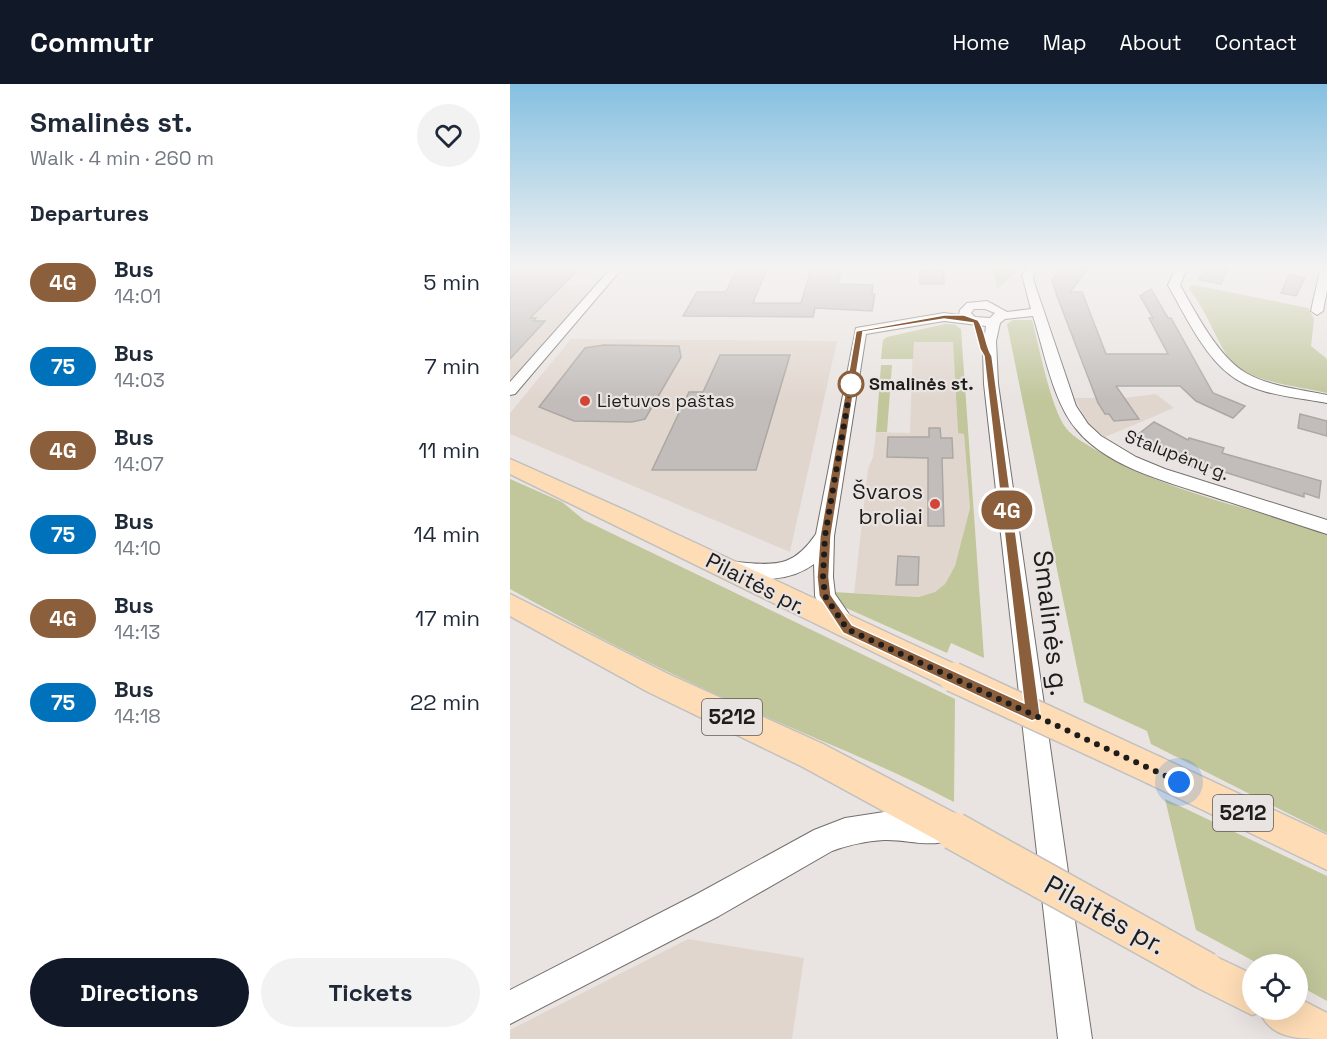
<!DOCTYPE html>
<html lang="en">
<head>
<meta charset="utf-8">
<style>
	body { margin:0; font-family:"Space Grotesk",sans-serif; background:#f2f2f3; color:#1f2937; height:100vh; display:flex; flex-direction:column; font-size:22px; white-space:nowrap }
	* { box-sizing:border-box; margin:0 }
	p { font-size:20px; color:#747a83 }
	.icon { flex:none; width:33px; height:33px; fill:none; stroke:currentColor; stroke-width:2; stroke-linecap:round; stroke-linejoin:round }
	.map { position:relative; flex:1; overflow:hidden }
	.details { display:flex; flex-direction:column; background:#fff; width:510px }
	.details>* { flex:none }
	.badge { padding:0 12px; border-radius:20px; font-size:21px; line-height:39px }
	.fabs { position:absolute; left:732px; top:870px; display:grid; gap:12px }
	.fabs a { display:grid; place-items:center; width:66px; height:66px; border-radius:50%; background:#fff; box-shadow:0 6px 24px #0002; font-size:30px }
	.you { position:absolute; width:30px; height:30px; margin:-15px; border:4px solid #fff; border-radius:50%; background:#1a73e8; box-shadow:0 0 0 9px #1a73e833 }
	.map>.badge { position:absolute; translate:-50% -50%; box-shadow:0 0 0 3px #fff }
	h2 { padding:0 30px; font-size:22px; line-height:54px }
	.round { display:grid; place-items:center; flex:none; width:63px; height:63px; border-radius:32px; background:#f2f2f3 }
	.summary { display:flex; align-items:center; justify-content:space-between; height:102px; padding:0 30px }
	h1 { font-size:28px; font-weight:600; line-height:45px }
	.primary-button { display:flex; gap:12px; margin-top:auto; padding:12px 30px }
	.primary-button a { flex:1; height:69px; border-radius:36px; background:#111827; color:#fff; font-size:24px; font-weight:600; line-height:69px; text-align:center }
	.primary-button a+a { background:#f2f2f3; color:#1f2937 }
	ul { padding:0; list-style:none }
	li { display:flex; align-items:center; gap:18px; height:84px; padding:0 30px }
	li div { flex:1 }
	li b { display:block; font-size:22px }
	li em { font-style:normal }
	li .badge { min-width:66px; font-weight:700; text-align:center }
	header { display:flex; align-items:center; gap:36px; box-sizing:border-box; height:84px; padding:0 30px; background:#111827; color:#fff }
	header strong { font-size:28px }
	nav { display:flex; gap:33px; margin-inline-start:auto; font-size:21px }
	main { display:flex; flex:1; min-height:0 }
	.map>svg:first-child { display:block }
	.built { fill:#e1d6ce }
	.green { fill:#c1c69b }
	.building { fill:#c2bdba; stroke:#aba7a3; stroke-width:1.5 }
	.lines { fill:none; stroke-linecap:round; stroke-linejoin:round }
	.minor-casing { stroke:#736f6c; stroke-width:2 }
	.major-casing { stroke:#c0c0bf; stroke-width:3 }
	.minor { fill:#fff; fill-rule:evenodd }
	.major { fill:#fedcb6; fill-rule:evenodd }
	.major-bridge-far1-casing { stroke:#c0c0bf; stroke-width:32; stroke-linecap:butt }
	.major-bridge-casing { stroke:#c0c0bf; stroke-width:40; stroke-linecap:butt }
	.major-bridge-far1 { stroke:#fedcb6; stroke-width:29 }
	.major-bridge { stroke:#fedcb6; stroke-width:37 }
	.line { fill:#8b5e3c; stroke:#fff; stroke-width:1.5; fill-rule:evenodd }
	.walk { stroke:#1f1d1c; stroke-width:6; stroke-dasharray:0 10.8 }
	.stop-dot { fill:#fff; stroke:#8b5e3c; stroke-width:3 }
	.poi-dot { fill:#d34637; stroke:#e9e4e1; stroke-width:2 }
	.labels { text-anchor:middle; stroke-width:4.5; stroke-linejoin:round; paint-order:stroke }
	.far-stop-label { font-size:18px; font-weight:bold; fill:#1f1d1c; stroke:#e9e4e1; text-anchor:start }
	.far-poi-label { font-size:18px; fill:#1f1d1c; stroke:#e9e4e1; text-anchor:start }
	.far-street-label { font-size:18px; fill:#1f1d1c; stroke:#e9e4e1 }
	.shield { fill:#e9e4e1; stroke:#5c5957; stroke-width:1.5 }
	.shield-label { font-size:21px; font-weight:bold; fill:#1f1d1c }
	.poi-label { font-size:22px; fill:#1f1d1c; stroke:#e9e4e1; text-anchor:end }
	.street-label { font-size:22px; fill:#1f1d1c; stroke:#e9e4e1 }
	.near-street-label { font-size:27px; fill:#1f1d1c; stroke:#e9e4e1 }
</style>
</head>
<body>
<header>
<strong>Commutr</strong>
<nav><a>Home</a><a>Map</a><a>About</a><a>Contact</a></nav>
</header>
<main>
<section class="details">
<div class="summary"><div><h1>Smalinės st.</h1><p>Walk · 4 min · 260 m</p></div><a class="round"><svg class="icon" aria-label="heart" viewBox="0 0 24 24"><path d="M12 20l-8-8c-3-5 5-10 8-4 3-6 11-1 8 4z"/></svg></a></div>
<h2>Departures</h2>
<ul>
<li><span class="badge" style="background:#8b5e3c;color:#fff">4G</span><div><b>Bus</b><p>14:01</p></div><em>5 min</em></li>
<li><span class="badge" style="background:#0072bc;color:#fff">75</span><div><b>Bus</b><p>14:03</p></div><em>7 min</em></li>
<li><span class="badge" style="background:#8b5e3c;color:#fff">4G</span><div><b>Bus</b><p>14:07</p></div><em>11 min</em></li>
<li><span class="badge" style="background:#0072bc;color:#fff">75</span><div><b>Bus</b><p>14:10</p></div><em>14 min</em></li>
<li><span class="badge" style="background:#8b5e3c;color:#fff">4G</span><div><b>Bus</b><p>14:13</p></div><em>17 min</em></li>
<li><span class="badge" style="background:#0072bc;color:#fff">75</span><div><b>Bus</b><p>14:18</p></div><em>22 min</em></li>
</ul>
<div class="primary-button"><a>Directions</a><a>Tickets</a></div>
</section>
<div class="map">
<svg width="817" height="955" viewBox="0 0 817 955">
	<rect width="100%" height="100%" fill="#e9e4e1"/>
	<g class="built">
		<polygon points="0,201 86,201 0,298"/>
		<polygon points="61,255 327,257 280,468 0,350 0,329"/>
		<polygon points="403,258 443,258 448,349 454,349 460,425 445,482 435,500 425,508 409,513 344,509 358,385 363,373 366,348 400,349"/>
		<polygon points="646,310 664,324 595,353 577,339 565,314 613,314"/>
		<polygon points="178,855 294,874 282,955 0,955 0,946"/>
	</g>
	<g class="green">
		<polygon points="483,182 514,182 487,205"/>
		<path d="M 684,201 L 798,224 L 804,235 L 801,262 L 817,275 L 817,309 C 788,302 731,298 716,270 C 703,248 695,225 679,205 L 680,202 Z"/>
		<path d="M 503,236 L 522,236 C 529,262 541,325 556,344 C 563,353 576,360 586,366 C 654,407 741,425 817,448 L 817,749 L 641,660 L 637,647 L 574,618 L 497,240 Z"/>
		<polygon points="435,240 444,240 451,245 474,574 441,559 437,569 334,523 323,508 409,513 425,508 435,500 445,482 460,424 454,350 448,349 443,258 404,258 403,275 371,275 373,256 377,253"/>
		<polygon points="371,281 382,281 377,348 366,348"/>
		<path d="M 0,395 L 52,418 L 74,436 L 445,615 L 444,718 C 366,677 283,646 203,609 C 133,577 67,542 0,505 Z"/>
		<polygon points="655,715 817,792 817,917 788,901 788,880 749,880 686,846"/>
	</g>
	<g class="building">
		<polygon points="228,182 258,182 243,219 291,219 302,182 332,182 328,200 363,201 362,210 365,210 362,227 305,224 303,233 173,232 187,208 216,208"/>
		<polygon points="410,182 433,182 434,200 410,200"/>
		<polygon points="553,182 580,182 560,208 572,208 596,270 658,270 639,234 643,234 630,212 641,205 658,234 661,234 703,309 735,322 723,334 686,317 670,302 606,302 629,335 604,337 599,330 595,330 588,319 547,212 542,196"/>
		<polygon points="697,182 719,182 711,200 689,196"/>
		<polygon points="0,183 71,183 20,234 26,234 23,237 35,237 0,275"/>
		<polygon points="779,190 795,194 786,212 771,209"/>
		<polygon points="94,261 169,262 171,273 135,335 122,338 64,337 29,323 75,264"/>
		<polygon points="210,271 280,271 246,386 142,386 179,308 193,308"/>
		<polygon points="790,330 817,337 817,352 788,344"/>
		<polygon points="644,338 678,356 679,354 714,364 712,369 811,397 809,414 794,409 794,413 695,382 694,387 680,382 682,376 656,368 653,370 632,359 634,358 626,352"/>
		<polygon points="419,344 430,344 431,354 442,354 443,374 432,374 434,442 418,442 418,374 377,373 378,353 419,353"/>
		<polygon points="388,472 409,473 408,501 386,501"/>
	</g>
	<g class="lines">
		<defs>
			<g id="minor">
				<polygon points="103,182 114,182 5,310 0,311 0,298"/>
				<path d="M 519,182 L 530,182 L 523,191 L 524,198 L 566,322 L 578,340 L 591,352 L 626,373 L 655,385 L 817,436 L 817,450 C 782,439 748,427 713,416 C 666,400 600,386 567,346 C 543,319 534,266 523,232 L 495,235 L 490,239 L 486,257 L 488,300 L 582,955 L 548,955 L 474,300 L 473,266 L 476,242 L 434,237 L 356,250 L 324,452 L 323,493 L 325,510 L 347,542 L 344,548 L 336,551 L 328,548 L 308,518 L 305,512 L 304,480 C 277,500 247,495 216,492 L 209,489 L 206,484 L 209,479 C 218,476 227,478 237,479 C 271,482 286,479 306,450 L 346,244 L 434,229 L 449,231 L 450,226 L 457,219 L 477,217 L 497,228 L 521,225 L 512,191 ZM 464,225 L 475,225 L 485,229 L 480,234 L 465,233 L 461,229 Z"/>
				<path d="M 667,182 L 678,182 L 670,201 C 685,228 709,274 736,289 C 761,303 790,305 817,311 L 817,319 C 786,313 744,311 719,290 C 694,271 673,228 658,201 Z"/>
				<polygon points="811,182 817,182 817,206 813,227 807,231 801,227"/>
				<path d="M 374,728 L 430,732 L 440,736 L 444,746 L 440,756 C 419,764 396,755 374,756 C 357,757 338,761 322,767 L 209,832 L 0,940 L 0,906 L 187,810 L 304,746 L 335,734 Z"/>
			</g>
			<g id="major">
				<polygon points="0,375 119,428 453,584 457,593 453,602 443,606 433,602 0,390"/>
				<polygon points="0,510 158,590 313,660 456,735 461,747 456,759 444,764 432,759 291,682 138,608 0,532"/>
				<polygon points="648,672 817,751 817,786 637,699 632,688 637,677"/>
				<path d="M 696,868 L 742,890 L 742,926 L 788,926 L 788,914 L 817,929 L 817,955 C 790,955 761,955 750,928 L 742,931 L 682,901 L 677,887 L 682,873 Z"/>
			</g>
		</defs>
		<use href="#minor" class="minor-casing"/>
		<use href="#major" class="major-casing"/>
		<use href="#minor" class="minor"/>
		<use href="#major" class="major"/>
		<defs>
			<polyline id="major-bridge-far1" points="443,593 648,688"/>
			<polyline id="major-bridge" points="444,747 696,887"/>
		</defs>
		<use href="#major-bridge-far1" class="major-bridge-far1-casing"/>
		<use href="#major-bridge" class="major-bridge-casing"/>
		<use href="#major-bridge-far1" class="major-bridge-far1"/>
		<use href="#major-bridge" class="major-bridge"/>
	</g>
	<linearGradient id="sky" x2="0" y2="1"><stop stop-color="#85c0e1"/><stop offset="0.58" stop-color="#f5f3f2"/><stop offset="1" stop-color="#f5f3f2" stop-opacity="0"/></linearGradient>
	<rect width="817" height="316" fill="url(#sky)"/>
	<path class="line" d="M 434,231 L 454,231 L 468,236 C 476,247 475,261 482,272 L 530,630 L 527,635 L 522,637 L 333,549 L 309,512 L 307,493 L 310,452 L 346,247 ZM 434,235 L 463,239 L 470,265 L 474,272 L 514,619 L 342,541 L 321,511 L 319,493 L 321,452 L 353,248 Z"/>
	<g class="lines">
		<polyline class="walk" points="341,300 315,452 313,493 315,512 337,545 669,698"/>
	</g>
	<circle class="stop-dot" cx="341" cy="300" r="12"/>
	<g class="poi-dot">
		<circle cx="75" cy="317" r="6"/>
		<circle cx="425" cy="420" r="6"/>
	</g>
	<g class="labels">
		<g class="far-stop-label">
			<text x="359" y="306">Smalinės st.</text>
		</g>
		<g class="far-poi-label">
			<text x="87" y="323">Lietuvos paštas</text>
		</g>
		<g class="far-street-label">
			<text transform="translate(667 371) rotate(21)" y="6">Stalupėnų g.</text>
		</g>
		<g class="shield">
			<rect x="192" y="615" width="60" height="36" rx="4.5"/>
			<rect x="703" y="711" width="60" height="36" rx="4.5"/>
		</g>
		<g class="shield-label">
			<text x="222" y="640">5212</text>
			<text x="733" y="736">5212</text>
		</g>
		<g class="poi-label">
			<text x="413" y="415">Švaros<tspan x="413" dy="25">broliai</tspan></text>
		</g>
		<g class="street-label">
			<text transform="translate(246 499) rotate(27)" y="8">Pilaitės pr.</text>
		</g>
		<g class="near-street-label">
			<text transform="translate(541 539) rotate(83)" y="9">Smalinės g.</text>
			<text transform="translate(595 831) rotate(29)" y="9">Pilaitės pr.</text>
		</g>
	</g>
</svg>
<div class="fabs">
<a><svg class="icon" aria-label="locate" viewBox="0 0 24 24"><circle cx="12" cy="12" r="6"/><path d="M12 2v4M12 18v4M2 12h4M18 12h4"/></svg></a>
</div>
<div class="you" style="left:669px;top:698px"></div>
<b class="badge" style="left:497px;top:426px;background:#8b5e3c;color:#fff">4G</b>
</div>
</main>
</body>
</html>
